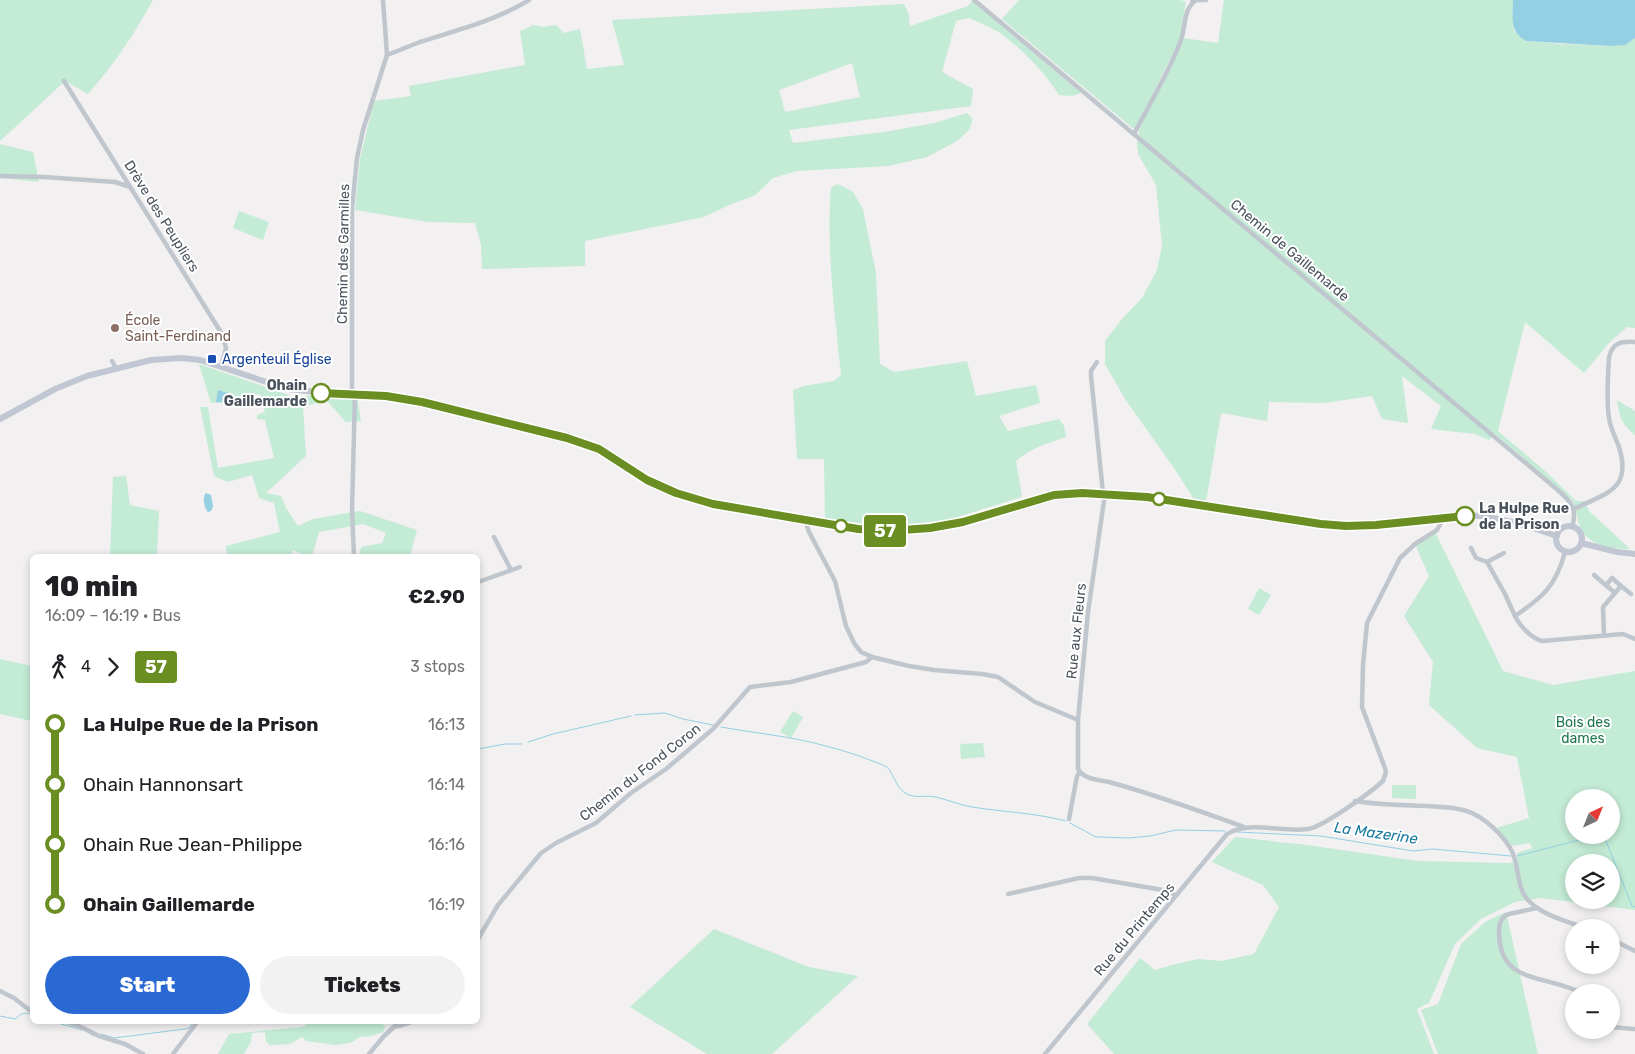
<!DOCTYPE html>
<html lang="en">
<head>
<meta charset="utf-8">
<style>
	body { margin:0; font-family:Rubik,sans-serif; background:#f2f2f2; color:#202124; height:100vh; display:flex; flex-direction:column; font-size:19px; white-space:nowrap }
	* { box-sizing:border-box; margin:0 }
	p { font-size:16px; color:#757577 }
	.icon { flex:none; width:28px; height:28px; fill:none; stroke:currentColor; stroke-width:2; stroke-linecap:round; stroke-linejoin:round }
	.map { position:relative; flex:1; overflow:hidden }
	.sheet { position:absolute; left:30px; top:554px; width:450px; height:470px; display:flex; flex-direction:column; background:#fff; border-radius:8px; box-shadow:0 2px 8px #0003 }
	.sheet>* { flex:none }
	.badge { padding:0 10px; border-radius:4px; font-size:18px; line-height:32px }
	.needle { width:32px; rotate:43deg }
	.buttons { position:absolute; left:1565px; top:789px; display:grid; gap:10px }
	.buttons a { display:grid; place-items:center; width:55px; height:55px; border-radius:50%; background:#fff; box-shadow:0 2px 8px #0003; font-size:25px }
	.map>.badge { position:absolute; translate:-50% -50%; box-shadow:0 0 0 2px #fff }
	.legs { display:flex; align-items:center; gap:8px; height:55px; padding:0 15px; font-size:16px }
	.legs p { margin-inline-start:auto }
	.head { display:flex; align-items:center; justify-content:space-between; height:85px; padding:0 15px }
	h1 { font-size:28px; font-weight:800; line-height:38px }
	.primary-button { display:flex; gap:10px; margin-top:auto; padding:10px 15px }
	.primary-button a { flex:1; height:58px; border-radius:30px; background:#2a69d3; color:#fff; font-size:20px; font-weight:800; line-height:58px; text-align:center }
	.primary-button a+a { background:#f2f2f2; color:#202124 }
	ul { padding:0 15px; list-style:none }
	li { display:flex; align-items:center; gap:18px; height:60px; font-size:19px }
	li i { display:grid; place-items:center; width:8px; height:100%; margin:0 6px; background:currentColor }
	li i::after { content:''; width:12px; height:12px; margin:-6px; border:4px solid; border-radius:50%; background:#fff }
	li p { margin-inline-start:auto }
	li:first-child i { background:linear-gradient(#0000 50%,currentColor 0) }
	li:last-child i { background:linear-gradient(currentColor 50%,#0000 0) }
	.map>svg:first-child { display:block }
	.green { fill:#c3ebd5; fill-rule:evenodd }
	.water { fill:#94cfe4 }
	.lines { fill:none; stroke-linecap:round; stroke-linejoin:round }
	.stream { stroke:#94cfe4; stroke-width:1 }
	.minor { stroke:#c0c6cd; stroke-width:4.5 }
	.secondary { stroke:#c0c7d2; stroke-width:6 }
	.line-1-casing { stroke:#fff; stroke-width:11 }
	.line-1 { stroke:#6b8e23; stroke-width:8 }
	.education-dot { fill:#8d6e63; stroke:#fff; stroke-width:2 }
	.transit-dot { fill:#1a4fb4; stroke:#fff; stroke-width:2 }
	.stop-1-dot { fill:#fff; stroke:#6b8e23; stroke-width:2.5 }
	.labels { text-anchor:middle; stroke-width:4; stroke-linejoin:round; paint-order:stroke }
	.street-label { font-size:14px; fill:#4a525c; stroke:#fff }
	.education-label { font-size:14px; fill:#785e54; stroke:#fff; text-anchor:start }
	.transit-label { font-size:14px; fill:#164399; stroke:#fff; text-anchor:start }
	.stop-label { font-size:14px; font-weight:bold; fill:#4a525c; stroke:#fff; text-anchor:end }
	.park-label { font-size:14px; fill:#207751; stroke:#fff }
	.water-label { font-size:15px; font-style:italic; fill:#197b9f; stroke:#fff }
</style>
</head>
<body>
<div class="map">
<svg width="1635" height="1054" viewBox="0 0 1635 1054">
	<rect width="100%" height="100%" fill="#f2f0f0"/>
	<g class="green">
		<path d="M 0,0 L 153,0 C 133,36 115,63 88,94 L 65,81 L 0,141 Z"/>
		<polygon points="1019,0 1179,0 1185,1 1186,4 1185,7 1181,33 1179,41 1135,130 1002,19"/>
		<path d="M 1224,0 L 1513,0 L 1514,31 L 1526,41 L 1562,44 L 1610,46 L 1625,45 L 1635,38 L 1635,328 L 1627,327 L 1609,343 L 1584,373 L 1525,322 L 1498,431 L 1545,471 L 1576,501 L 1584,501 L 1589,511 L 1630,549 C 1613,550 1590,546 1581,529 C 1576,519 1578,508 1571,499 L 1495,434 L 1489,440 L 1475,434 L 1431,429 L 1441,406 L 1402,376 L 1408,423 L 1382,419 L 1372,396 L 1324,403 L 1269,402 L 1267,421 L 1221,413 L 1206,502 L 1195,501 L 1176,471 L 1125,399 L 1105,364 L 1105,341 L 1122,319 L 1142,298 L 1157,270 L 1162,246 L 1156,185 L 1138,154 L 1137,142 L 1140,127 L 1183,38 L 1218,43 Z"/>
		<path d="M 972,1 L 1081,93 L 1072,96 L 1059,95 C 1045,73 1022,49 1000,33 C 991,27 979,23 969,18 L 956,21 L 942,72 L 973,89 L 971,106 L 789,130 L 793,143 L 884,132 L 935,123 L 967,113 L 973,119 L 969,130 L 957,141 L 927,157 L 889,166 L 797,171 L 773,178 L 754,196 L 731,204 L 704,217 L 585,241 L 585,266 L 482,269 L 481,245 L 475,223 L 428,222 L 355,210 L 360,159 L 374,101 L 411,96 L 409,86 L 525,65 L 520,31 L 533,25 L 543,27 L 556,25 L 564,33 L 580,29 L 587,69 L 624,65 L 612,20 L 904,4 L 909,15 L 910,26 L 968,6 ZM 852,63 L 860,97 L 785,112 L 779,90 Z"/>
		<polygon points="0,144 33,152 39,182 0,178"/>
		<path d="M 838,184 L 853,192 L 863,209 L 876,273 L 880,364 L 894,372 L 967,361 L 976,396 L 1036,385 L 1040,403 L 999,416 L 1008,431 L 1059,419 L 1064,426 L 1066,437 C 1048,443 1031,448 1016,461 L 1022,497 L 948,520 L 883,527 L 825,518 L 824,459 L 797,459 L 793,390 L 804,386 L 834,381 L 841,375 C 835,313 826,250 831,187 Z"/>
		<polygon points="239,211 269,222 263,240 233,228"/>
		<polygon points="199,364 297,398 320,393 356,390 361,421 346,422 327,401 303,406 306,456 266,493 281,496 286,508 298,526 313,519 360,511 417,530 410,556 359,556 361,547 382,543 386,533 363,524 319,532 312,556 306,556 292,550 293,556 227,556 226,546 280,532 274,503 259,498 252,475 228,482 214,476 200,407 208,407 218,468 274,458 265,420 257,419 257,415 265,412 260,394 234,397 234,403 211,403"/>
		<path d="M 1617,400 L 1635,411 L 1635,435 C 1622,425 1619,416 1617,400 Z"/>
		<polygon points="126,476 130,505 159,511 157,556 110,556 113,477"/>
		<path d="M 1435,532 L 1503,671 L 1553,685 L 1635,671 L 1635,910 L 1541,898 L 1515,902 L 1481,919 L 1455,944 L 1429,1003 L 1417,1009 L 1434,1054 L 1114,1054 L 1087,1024 L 1140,958 L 1155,970 L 1172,965 L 1199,959 L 1221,961 L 1254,954 L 1279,907 L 1263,885 L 1212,862 L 1235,837 L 1307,845 L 1418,861 L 1510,863 L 1517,860 L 1517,853 L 1532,848 L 1530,843 L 1513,846 L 1511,845 L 1496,828 L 1529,818 L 1517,757 L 1477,748 L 1429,705 L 1433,662 L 1404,616 L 1429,576 L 1415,544 ZM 1574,798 L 1611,798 L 1611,835 L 1574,835 ZM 1574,862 L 1611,862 L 1611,900 L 1574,900 Z"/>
		<polygon points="1259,588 1271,595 1259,615 1248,609"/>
		<polygon points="0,659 32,666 32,721 0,714"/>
		<polygon points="793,711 803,717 791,738 780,732"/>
		<polygon points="983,743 985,757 961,759 960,744"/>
		<polygon points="1392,785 1416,785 1416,799 1392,798"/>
		<polygon points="1506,912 1538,1054 1438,1054 1421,1010 1438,1004 1461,944 1485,922"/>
		<polygon points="714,929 809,967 858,976 772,1054 707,1054 630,1007"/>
		<polygon points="336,1021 380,1021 385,1026 383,1032 372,1036 360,1037 350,1043 335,1045 306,1041 302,1037 290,1044 269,1045 266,1041 265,1032 252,1033 251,1042 244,1054 218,1054 229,1034 302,1027 309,1023"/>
	</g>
	<g class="water">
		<path d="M 1513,0 L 1635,0 L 1635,38 L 1625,45 L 1610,46 L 1526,41 C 1509,32 1513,17 1513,0 Z"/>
		<polygon points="218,390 228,393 231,397 234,397 233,401 216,402"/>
		<path d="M 206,493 L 211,495 L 213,506 L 211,511 L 208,512 C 204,508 202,497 206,493 Z"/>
	</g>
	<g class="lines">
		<g class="stream">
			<polyline points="635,715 665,713 683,719 713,725"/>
			<path d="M 721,727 C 754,733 789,736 822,745 C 843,750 863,757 883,765 C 895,769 893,789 909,795 C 917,798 927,795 936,797 C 948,800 960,805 972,807 C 1003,812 1036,813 1066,821"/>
			<polyline points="528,742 553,734 631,716"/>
			<polyline points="478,749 505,744 522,744"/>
			<polyline points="1070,823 1096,837 1101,837 1129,838 1150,836 1176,830 1225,831"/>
			<polyline points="1237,832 1321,836 1413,851 1432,849 1511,856"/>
			<path d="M 1517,856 L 1583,839 C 1592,843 1597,838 1606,841 L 1632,906 L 1635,907"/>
			<path d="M 0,1016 L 15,1019 C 21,1014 25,1011 32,1015"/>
			<polyline points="51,1021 82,1030"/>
			<polyline points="90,1034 94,1036"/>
			<polyline points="102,1034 114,1038 185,1029 189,1028 194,1021"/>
		</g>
		<g class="minor">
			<path d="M 974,0 L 1553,486 C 1568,499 1579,506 1572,527"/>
			<polyline points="1192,0 1206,0"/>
			<path d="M 387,55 C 398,51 409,46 420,42 C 457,30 495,21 529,0"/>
			<polyline points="64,81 222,334 226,348 221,367"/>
			<path d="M 1134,134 C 1149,105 1170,70 1181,40 C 1186,26 1183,10 1195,1"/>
			<polyline points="0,176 44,177 115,182 130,187"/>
			<polyline points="112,361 116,368"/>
			<polyline points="1097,362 1091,371 1091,376 1103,493"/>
			<polyline points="352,394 352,209 357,158 363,130 387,55 383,0"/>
			<path d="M 1105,494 L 1088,612 L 1078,720 L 1078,769 C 1083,779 1099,780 1109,782 C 1154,794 1199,811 1244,827"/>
			<path d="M 1574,509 C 1603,494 1633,491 1619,447 C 1616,438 1610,428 1609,418 C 1606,399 1608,377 1609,357 C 1613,342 1622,341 1635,342"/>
			<polyline points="807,521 807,526 809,532 835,581 846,626 854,643 861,652 872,657 909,666 934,670 982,674 998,677 1035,702 1078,720"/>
			<polyline points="494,537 511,570"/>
			<polyline points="1471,548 1476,558 1487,562 1505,594 1515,616"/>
			<path d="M 1565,552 C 1556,586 1543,597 1515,616 C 1520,626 1531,638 1542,641 L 1623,634 L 1635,639"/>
			<polyline points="354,556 352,511 355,394"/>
			<polyline points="1487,562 1504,553"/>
			<polyline points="1594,575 1615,593 1603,607 1604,635"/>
			<polyline points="478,582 520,567"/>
			<polyline points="1606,585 1612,578 1621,586 1615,593"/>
			<polyline points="1621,586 1631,594"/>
			<path d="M 1355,801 C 1379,805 1404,805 1428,806 C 1443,807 1458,807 1472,813 C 1489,821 1511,842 1515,860 C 1519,874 1518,888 1527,899 C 1541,915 1566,921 1585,928"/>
			<polyline points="1069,819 1077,776 1080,772"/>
			<polyline points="1008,894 1079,878 1092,878 1163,890 1176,895"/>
			<path d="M 1537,908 L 1509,914 C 1500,917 1499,925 1499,933 C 1500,973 1525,975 1557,984 C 1565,986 1574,990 1582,992"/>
			<polyline points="478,939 498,905 541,853 556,843 596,823 631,793 666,769 713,729 750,687 791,682 866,662 872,657"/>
			<polyline points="1611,939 1635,951"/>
			<polyline points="0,991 14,998 32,1012"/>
			<polyline points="65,1021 77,1025 99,1036 125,1044 143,1054"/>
			<polyline points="395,1026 400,1026 414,1021"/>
			<polyline points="1611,1027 1635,1029"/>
			<polyline points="173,1054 198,1021"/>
			<polyline points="369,1054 384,1036 395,1026"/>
			<path d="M 1045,1054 L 1227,834 C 1248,820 1284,833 1308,829 C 1323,827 1371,792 1383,781 L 1386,772 L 1385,768 L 1362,707 L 1363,665 L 1367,623 L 1400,558 L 1415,544 L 1437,530 L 1444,517"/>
		</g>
		<g class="secondary">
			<path d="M 0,419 L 55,389 L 87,376 L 151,360 L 182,358 L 200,360 L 288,389 L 326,393 L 386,396 L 422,402 L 565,437 L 599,449 L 647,480 L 675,493 L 713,504 L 857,529 L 889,531 L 930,528 L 963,522 L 1033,500 L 1068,493 L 1119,494 L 1147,497 L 1321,524 C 1340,525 1359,527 1379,525 C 1408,522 1437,515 1467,515 C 1498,516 1528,526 1557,536"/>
			<circle cx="1569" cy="539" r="13"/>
			<polyline points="1581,543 1617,552 1635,554"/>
		</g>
	</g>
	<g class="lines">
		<defs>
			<polyline id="line-1" points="321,393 386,396 422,402 567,438 599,449 647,480 676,493 713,504 858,529 889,531 930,528 963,522 1054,495 1082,493 1147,497 1321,524 1346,526 1376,525 1465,516"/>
		</defs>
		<use href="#line-1" class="line-1-casing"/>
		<use href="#line-1" class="line-1"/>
	</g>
	<circle class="education-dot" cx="115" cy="328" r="5"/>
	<rect class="transit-dot" x="207" y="354" width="10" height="10" rx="2.5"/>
	<g class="stop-1-dot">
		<circle cx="321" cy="393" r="9"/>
		<circle cx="1159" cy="499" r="6"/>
		<circle cx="1465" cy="516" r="9"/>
		<circle cx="841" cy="526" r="6"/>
	</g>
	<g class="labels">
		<g class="street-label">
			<text transform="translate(162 216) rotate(58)" y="5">Drève des Peupliers</text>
			<text transform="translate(1290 250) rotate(40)" y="5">Chemin de Gaillemarde</text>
			<text transform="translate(343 254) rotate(-89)" y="5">Chemin des Garmilles</text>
			<text transform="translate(1076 631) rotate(-84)" y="5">Rue aux Fleurs</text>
			<text transform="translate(640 772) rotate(-38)" y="5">Chemin du Fond Coron</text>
			<text transform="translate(1134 929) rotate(-50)" y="5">Rue du Printemps</text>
		</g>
		<g class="education-label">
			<text x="125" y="325">École<tspan x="125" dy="16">Saint-Ferdinand</tspan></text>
		</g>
		<g class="transit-label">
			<text x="222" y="364">Argenteuil Église</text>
		</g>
		<g class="stop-label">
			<text x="307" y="390">Ohain<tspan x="307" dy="16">Gaillemarde</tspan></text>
			<text x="1479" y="513" text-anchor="start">La Hulpe Rue<tspan x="1479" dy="16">de la Prison</tspan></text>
		</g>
		<g class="park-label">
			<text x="1583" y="727">Bois des<tspan x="1583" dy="16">dames</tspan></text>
		</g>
		<g class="water-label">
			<text transform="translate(1376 833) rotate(8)" y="5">La Mazerine</text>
		</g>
	</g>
</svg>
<div class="buttons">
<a><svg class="needle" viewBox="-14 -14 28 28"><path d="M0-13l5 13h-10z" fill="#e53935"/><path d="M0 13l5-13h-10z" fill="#757577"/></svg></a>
<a><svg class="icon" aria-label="layers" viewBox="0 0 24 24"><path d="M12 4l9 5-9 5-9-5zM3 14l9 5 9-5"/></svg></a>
<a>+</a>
<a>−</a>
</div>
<b class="badge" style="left:885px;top:531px;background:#6b8e23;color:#fff">57</b>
<section class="sheet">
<div class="head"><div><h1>10 min</h1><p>16:09 – 16:19 · Bus</p></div><b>€2.90</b></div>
<div class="legs"><svg class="icon" aria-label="walk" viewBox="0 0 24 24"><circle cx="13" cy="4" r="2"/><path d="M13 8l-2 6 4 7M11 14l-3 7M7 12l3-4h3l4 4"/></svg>4<svg class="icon" aria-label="forward" viewBox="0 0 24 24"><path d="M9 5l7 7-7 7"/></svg><b class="badge" style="background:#6b8e23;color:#fff">57</b><p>3 stops</p></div>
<ul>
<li><i style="color:#6b8e23"></i><b>La Hulpe Rue de la Prison</b><p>16:13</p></li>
<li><i style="color:#6b8e23"></i><span>Ohain Hannonsart</span><p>16:14</p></li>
<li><i style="color:#6b8e23"></i><span>Ohain Rue Jean-Philippe</span><p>16:16</p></li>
<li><i style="color:#6b8e23"></i><b>Ohain Gaillemarde</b><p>16:19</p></li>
</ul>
<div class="primary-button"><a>Start</a><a>Tickets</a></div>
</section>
</div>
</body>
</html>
